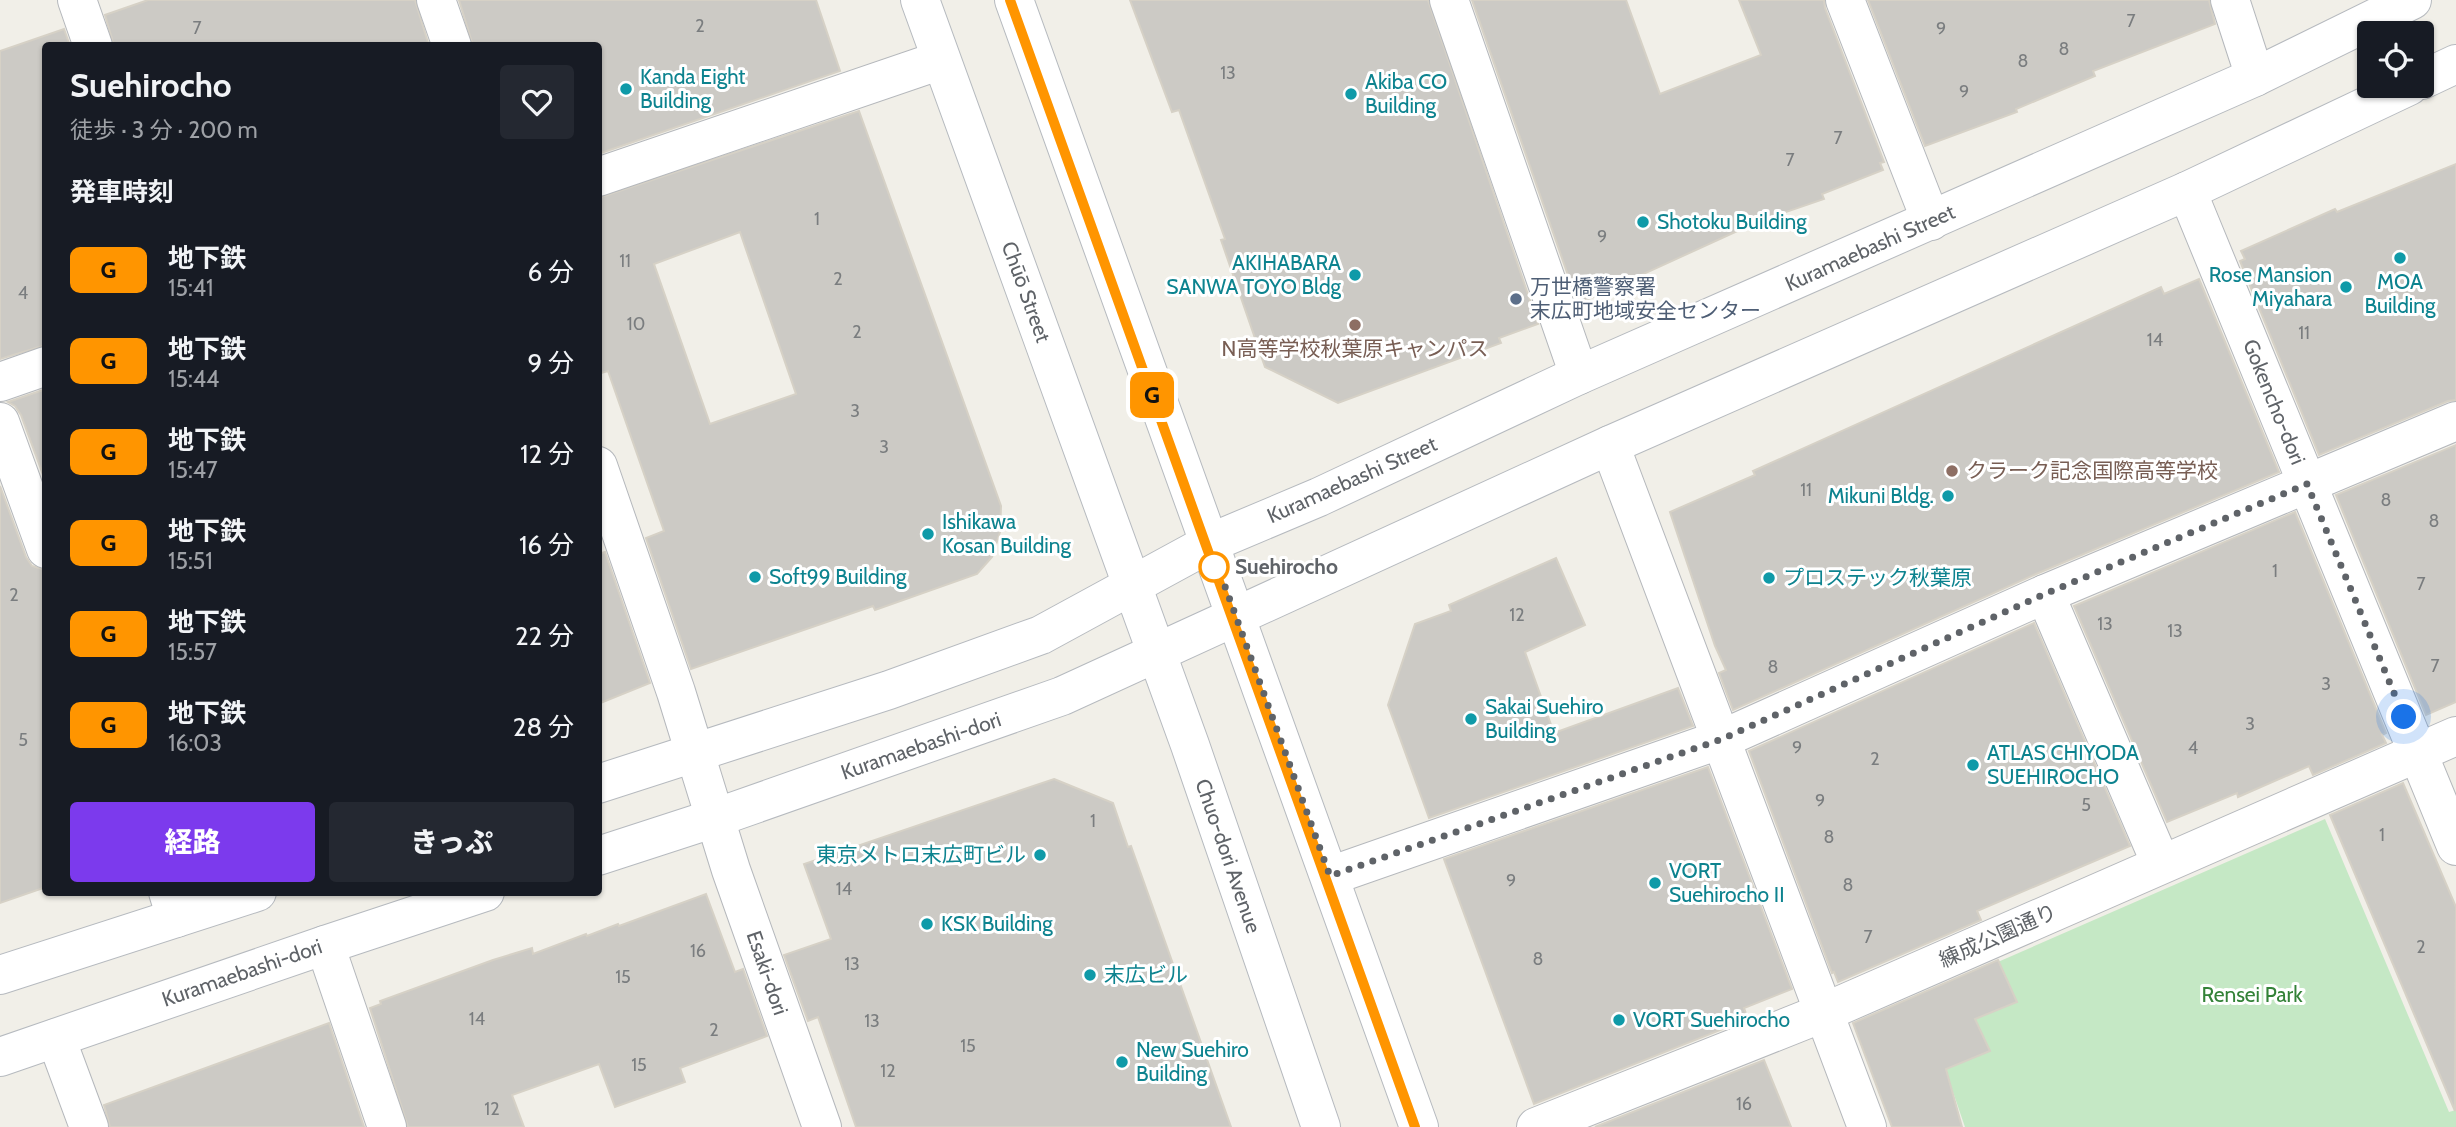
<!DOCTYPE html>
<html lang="ja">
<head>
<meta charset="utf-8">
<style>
	body { margin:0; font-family:Cabin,"Noto Sans JP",sans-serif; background:#242831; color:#f1f3f6; height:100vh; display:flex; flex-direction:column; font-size:26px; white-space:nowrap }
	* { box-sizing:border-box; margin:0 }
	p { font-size:23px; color:#9ea1a6 }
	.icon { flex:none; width:38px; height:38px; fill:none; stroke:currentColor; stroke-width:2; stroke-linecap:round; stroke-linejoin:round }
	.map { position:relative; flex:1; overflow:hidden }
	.drawer { position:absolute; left:42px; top:42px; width:560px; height:854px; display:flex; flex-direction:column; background:#171b24; border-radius:7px; box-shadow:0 2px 5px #0004 }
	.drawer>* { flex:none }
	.badge { padding:0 14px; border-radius:10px; font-size:24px; line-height:46px }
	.buttons { position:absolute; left:2357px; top:21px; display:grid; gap:14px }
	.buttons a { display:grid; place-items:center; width:77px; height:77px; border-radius:7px; background:#171b24; box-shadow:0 2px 5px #0004; font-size:35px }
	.you { position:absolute; width:35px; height:35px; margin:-18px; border:5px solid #fff; border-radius:50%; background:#1a73e8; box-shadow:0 0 0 10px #1a73e833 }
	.map>.badge { position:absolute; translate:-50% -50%; box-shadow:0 0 0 4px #fff }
	h2 { padding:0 28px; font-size:26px; line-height:63px }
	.round { display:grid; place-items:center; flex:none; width:74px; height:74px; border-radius:7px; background:#242831 }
	.headline { display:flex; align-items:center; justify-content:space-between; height:119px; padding:0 28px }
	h1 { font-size:33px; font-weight:800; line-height:52px }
	.cta { display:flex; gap:14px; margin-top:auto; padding:14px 28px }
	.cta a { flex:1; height:80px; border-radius:7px; background:#7c3aed; color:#fff; font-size:28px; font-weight:800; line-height:80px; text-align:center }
	.cta a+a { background:#242831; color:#f1f3f6 }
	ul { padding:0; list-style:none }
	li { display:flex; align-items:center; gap:21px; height:91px; padding:0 28px }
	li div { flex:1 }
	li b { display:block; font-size:26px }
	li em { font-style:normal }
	li .badge { min-width:77px; font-weight:700; text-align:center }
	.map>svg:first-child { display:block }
	.green { fill:#c5e8c5 }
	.building { fill:#cccac5; stroke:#d6d1c6; stroke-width:2; fill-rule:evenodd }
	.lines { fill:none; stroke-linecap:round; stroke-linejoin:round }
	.street-casing { stroke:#b5b8bc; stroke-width:40 }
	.secondary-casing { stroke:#b6babf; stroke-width:40 }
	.street { stroke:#fff; stroke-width:38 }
	.secondary { stroke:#fff; stroke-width:38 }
	.line-casing { stroke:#fff; stroke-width:16 }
	.line { stroke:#ff9500; stroke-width:10 }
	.walk { stroke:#5f6368; stroke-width:7; stroke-dasharray:0 12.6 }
	.culture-dot { fill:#0f9aa8; stroke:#fff; stroke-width:2.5 }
	.service-dot { fill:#5c6f8a; stroke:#fff; stroke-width:2.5 }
	.education-dot { fill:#8d6e63; stroke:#fff; stroke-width:2.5 }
	.stop-dot { fill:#fff; stroke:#ff9500; stroke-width:3.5 }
	.labels { text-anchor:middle; stroke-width:6; stroke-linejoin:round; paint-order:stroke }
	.number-label { font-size:18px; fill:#7a7d7f }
	.culture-label { font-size:21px; fill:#0d838f; stroke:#fff; text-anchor:start }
	.street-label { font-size:21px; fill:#5f6368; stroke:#fff }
	.service-label { font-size:21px; fill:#4e5e75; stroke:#fff; text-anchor:start }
	.education-label { font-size:21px; fill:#785e54; stroke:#fff }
	.stop-label { font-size:21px; font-weight:bold; fill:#5f6368; stroke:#fff; text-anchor:start }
	.park-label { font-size:21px; fill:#348238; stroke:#fff }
</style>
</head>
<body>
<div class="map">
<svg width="2456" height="1127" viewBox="0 0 2456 1127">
	<rect width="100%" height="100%" fill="#f1efe8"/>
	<polygon class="green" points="2325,819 2449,1112 2456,1110 2456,1127 1965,1127 1920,996"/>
	<g class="building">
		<polygon points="148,0 415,0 429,46 114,46 105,15"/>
		<polygon points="459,0 816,0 840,71 598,154 598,46 473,46"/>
		<polygon points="1130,0 1428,0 1538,324 1499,338 1501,343 1338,403 1265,367 1221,240 1225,239 1179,110 1172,112"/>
		<polygon points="1472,0 1626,0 1660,94 1761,55 1739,0 1824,0 1825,8 1884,162 1880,163 1883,170 1822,194 1824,199 1757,222 1578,304"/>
		<polygon points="1868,0 2209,0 2215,24 2093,71 2095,76 2016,109 2017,112 1925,146"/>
		<polygon points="64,29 70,46 46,46 46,345 0,359 0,51"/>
		<path d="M 859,111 L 1001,506 L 1000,532 L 992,557 L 977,574 L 875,610 L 873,606 L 691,669 L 646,538 L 664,531 L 608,371 L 598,374 L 598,198 ZM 740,232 L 796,394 L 710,424 L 654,264 Z"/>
		<polygon points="2456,164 2456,400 2448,401 2319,455 2240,261 2245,259 2241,251 2335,209 2337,212"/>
		<polygon points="2199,279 2279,472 2036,574 1733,710 1719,673 1726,670 1715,646 1670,512 1755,475 1753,471 2161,287 2164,294"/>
		<polygon points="46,389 46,483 21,415 15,406 8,402"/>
		<polygon points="2456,445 2456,702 2426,715 2336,495"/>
		<polygon points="0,486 26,557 32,566 46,570 46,887 0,903"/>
		<polygon points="2295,512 2386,733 2382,735 2386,743 2313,775 2309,766 2238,797 2237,793 2167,822 2074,606"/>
		<polygon points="605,552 650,683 598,704 598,554"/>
		<polygon points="1556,558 1585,625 1525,652 1554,733 1678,688 1693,726 1429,818 1388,705 1415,624 1451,611 1449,605"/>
		<polygon points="2034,623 2130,846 1977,911 1981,920 1838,982 1834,972 1832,973 1749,751"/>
		<polygon points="1708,767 1792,989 1744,1008 1748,1019 1534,1104 1444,859"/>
		<polygon points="1054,779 1113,803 1128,847 1131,846 1231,1127 856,1127 818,1017 808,1021 784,955 831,939 804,864"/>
		<polygon points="2403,783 2456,907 2455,1111 2330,815"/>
		<polygon points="706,894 735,972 743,969 767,1036 680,1068 685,1082 615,1107 599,1064 512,1095 524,1127 408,1127 370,1008 381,1004 380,1001 493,960 532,948 533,954 586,934 587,936 618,924 619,926"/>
		<polygon points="1998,960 2017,1002 1975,1019 1990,1051 1946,1069 1962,1127 1892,1127 1853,1023"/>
		<polygon points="329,1023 364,1127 110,1127 104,1105"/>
		<polygon points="1764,1060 1791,1127 1595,1127"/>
	</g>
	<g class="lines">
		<defs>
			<g id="street">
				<polyline points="77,0 93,46"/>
				<polyline points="436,0 452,46"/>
				<polyline points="1449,0 1579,375"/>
				<polyline points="1845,0 1931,221"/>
				<polyline points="2230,0 2255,77"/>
				<polyline points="598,177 941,60"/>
				<polyline points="2187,191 2456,846"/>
				<polyline points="0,382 46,366"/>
				<polyline points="0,422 46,549"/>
				<polyline points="1610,445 1867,1127"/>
				<polyline points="598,466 676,692 731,870 822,1127"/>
				<polyline points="2045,594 2161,864"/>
				<polyline points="1330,876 1722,739 2045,594 2456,421"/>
				<polyline points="168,892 176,918"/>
				<polyline points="325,945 387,1127"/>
				<polyline points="56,1038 89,1127"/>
				<polyline points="1536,1127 1825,1012 2456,736"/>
			</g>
			<g id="secondary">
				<polyline points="920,0 1190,745 1321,1127"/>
				<polyline points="1014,0 1419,1127"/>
				<polyline points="2422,80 2456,64"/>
				<polyline points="598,784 889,690 1041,635 1210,543 1319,497 1579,375 2255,77 2412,0"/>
				<polyline points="598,856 715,818 1062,696 1610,445 2187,191 2409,86"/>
				<polyline points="0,975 257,892"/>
				<polyline points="0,1057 325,945 485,892"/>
			</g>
		</defs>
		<use href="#street" class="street-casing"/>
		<use href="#secondary" class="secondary-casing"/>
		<use href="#street" class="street"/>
		<use href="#secondary" class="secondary"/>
	</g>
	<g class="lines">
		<defs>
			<polyline id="line" points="1010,0 1415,1127"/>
		</defs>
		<use href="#line" class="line-casing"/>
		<use href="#line" class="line"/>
		<polyline class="walk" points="1214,567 1218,567 1330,876 1722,739 2045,594 2307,484 2404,717"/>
	</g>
	<g class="culture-dot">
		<circle cx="626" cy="89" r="7"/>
		<circle cx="1351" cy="94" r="7"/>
		<circle cx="1643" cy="222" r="7"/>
		<circle cx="2400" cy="258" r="7"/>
		<circle cx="1355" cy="275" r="7"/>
		<circle cx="2346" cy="287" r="7"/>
		<circle cx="1948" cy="496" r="7"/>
		<circle cx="928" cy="534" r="7"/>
		<circle cx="755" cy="577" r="7"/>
		<circle cx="1769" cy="578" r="7"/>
		<circle cx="1471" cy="719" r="7"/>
		<circle cx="1973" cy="765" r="7"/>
		<circle cx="1040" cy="855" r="7"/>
		<circle cx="1655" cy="883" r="7"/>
		<circle cx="927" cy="924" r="7"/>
		<circle cx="1090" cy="975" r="7"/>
		<circle cx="1619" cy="1020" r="7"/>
		<circle cx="1122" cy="1062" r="7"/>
	</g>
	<circle class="service-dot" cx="1516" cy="299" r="7"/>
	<g class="education-dot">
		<circle cx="1355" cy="325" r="7"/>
		<circle cx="1952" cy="471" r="7"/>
	</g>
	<circle class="stop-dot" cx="1214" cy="567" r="14"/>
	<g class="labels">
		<g class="number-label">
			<text x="2131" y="27">7</text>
			<text x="700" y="32">2</text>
			<text x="197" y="34">7</text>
			<text x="1941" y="35">9</text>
			<text x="2064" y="55">8</text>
			<text x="2023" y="67">8</text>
			<text x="1228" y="79">13</text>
			<text x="1964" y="98">9</text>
			<text x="1838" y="144">7</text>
			<text x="1790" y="166">7</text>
			<text x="817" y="225">1</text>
			<text x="1602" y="243">9</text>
			<text x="625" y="267">11</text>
			<text x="838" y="285">2</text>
			<text x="23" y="299">4</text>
			<text x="636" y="330">10</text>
			<text x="857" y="338">2</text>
			<text x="2304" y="339">11</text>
			<text x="2155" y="346">14</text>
			<text x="855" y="417">3</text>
			<text x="884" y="453">3</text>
			<text x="1806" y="496">11</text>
			<text x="2386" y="506">8</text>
			<text x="2434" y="527">8</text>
			<text x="2275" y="577">1</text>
			<text x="2421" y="590">7</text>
			<text x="14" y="601">2</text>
			<text x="1517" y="621">12</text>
			<text x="2105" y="630">13</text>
			<text x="2175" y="637">13</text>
			<text x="2435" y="672">7</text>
			<text x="1773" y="673">8</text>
			<text x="2326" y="690">3</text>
			<text x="2250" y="730">3</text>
			<text x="23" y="746">5</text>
			<text x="1797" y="754">9</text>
			<text x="2193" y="754">4</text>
			<text x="1875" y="765">2</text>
			<text x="1820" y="807">9</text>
			<text x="2086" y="811">5</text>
			<text x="1093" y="827">1</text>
			<text x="2382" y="841">1</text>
			<text x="1829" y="843">8</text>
			<text x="1511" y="887">9</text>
			<text x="1848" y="891">8</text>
			<text x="844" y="895">14</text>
			<text x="1868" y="943">7</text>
			<text x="2421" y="953">2</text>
			<text x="698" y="957">16</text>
			<text x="1538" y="965">8</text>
			<text x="852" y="970">13</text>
			<text x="623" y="983">15</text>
			<text x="477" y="1025">14</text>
			<text x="872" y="1027">13</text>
			<text x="714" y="1036">2</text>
			<text x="968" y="1052">15</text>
			<text x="639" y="1071">15</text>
			<text x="888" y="1077">12</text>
			<text x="1744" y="1110">16</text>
			<text x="492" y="1115">12</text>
		</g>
		<g class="culture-label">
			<text x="640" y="84">Kanda Eight<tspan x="640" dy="24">Building</tspan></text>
			<text x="1365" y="89">Akiba CO<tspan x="1365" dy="24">Building</tspan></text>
			<text x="1657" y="229">Shotoku Building</text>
			<text x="1341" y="270" text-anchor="end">AKIHABARA<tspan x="1341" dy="24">SANWA TOYO Bldg</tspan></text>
			<text x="2332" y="282" text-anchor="end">Rose Mansion<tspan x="2332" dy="24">Miyahara</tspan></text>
			<text x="2400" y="289" text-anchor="middle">MOA<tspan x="2400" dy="24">Building</tspan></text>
			<text x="1934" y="503" text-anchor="end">Mikuni Bldg.</text>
			<text x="942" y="529">Ishikawa<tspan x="942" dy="24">Kosan Building</tspan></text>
			<text x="769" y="584">Soft99 Building</text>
			<text x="1783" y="585">プロステック秋葉原</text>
			<text x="1485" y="714">Sakai Suehiro<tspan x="1485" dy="24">Building</tspan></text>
			<text x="1987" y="760">ATLAS CHIYODA<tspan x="1987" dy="24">SUEHIROCHO</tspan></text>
			<text x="1026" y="862" text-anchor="end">東京メトロ末広町ビル</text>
			<text x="1669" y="878">VORT<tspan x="1669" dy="24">Suehirocho II</tspan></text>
			<text x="941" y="931">KSK Building</text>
			<text x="1104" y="982">末広ビル</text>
			<text x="1633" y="1027">VORT Suehirocho</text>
			<text x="1136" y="1057">New Suehiro<tspan x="1136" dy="24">Building</tspan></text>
		</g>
		<g class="street-label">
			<text transform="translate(1870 248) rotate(-24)" y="7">Kuramaebashi Street</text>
			<text transform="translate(1026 292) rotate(70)" y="7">Chūō Street</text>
			<text transform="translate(2274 402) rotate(68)" y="7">Gokencho-dori</text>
			<text transform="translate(1352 480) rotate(-24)" y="7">Kuramaebashi Street</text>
			<text transform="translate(921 746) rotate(-19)" y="7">Kuramaebashi-dori</text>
			<text transform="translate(1228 856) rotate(71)" y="7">Chuo-dori Avenue</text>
			<text transform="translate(1998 936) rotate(-24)" y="7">練成公園通り</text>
			<text transform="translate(242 973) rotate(-19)" y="7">Kuramaebashi-dori</text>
			<text transform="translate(767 973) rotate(71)" y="7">Esaki-dori</text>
		</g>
		<g class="service-label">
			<text x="1530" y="294">万世橋警察署<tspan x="1530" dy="24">末広町地域安全センター</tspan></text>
		</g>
		<g class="education-label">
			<text x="1355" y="356">N高等学校秋葉原キャンパス</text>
			<text x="1966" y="478" text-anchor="start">クラーク記念国際高等学校</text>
		</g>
		<g class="stop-label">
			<text x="1235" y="574">Suehirocho</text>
		</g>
		<g class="park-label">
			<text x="2252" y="1002">Rensei Park</text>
		</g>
	</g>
</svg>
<div class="buttons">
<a><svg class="icon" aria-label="locate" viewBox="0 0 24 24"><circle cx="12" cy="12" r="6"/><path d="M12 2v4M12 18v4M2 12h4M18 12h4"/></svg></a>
</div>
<div class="you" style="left:2404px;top:717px"></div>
<b class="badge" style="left:1152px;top:395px;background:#ff9500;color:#111">G</b>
<section class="drawer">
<div class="headline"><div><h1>Suehirocho</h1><p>徒歩 · 3 分 · 200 m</p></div><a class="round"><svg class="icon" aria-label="heart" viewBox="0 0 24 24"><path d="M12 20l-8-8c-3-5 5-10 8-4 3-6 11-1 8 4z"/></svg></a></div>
<h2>発車時刻</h2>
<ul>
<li><span class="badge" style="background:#ff9500;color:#111">G</span><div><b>地下鉄</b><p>15:41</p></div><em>6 分</em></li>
<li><span class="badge" style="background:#ff9500;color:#111">G</span><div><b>地下鉄</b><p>15:44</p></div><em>9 分</em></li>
<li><span class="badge" style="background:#ff9500;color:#111">G</span><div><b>地下鉄</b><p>15:47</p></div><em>12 分</em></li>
<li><span class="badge" style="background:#ff9500;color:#111">G</span><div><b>地下鉄</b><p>15:51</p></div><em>16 分</em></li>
<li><span class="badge" style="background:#ff9500;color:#111">G</span><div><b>地下鉄</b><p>15:57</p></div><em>22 分</em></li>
<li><span class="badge" style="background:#ff9500;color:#111">G</span><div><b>地下鉄</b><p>16:03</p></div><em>28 分</em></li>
</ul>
<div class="cta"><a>経路</a><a>きっぷ</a></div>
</section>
</div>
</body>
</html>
